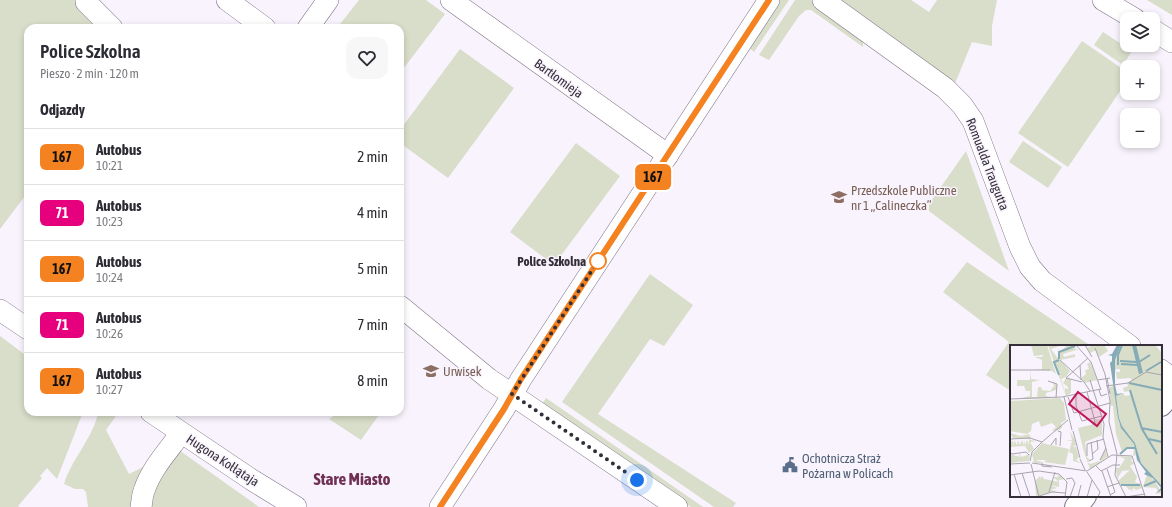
<!DOCTYPE html>
<html lang="pl">
<head>
<meta charset="utf-8">
<style>
	body { margin:0; font-family:"Asap Condensed",sans-serif; background:#f7f7f7; color:#2b2b33; height:100vh; display:flex; flex-direction:column; font-size:15px; white-space:nowrap }
	* { box-sizing:border-box; margin:0 }
	p { font-size:13px; color:#7c7c81 }
	.icon { flex:none; width:22px; height:22px; fill:none; stroke:currentColor; stroke-width:2; stroke-linecap:round; stroke-linejoin:round }
	.map { position:relative; flex:1; overflow:hidden }
	.details { position:absolute; left:24px; top:24px; width:380px; height:392px; display:flex; flex-direction:column; background:#fff; border-radius:12px; box-shadow:0 2px 6px #0003 }
	.details>* { flex:none }
	.badge { padding:0 8px; border-radius:6px; font-size:14px; line-height:26px }
	.buttons { position:absolute; left:1120px; top:12px; display:grid; gap:8px }
	.buttons a { display:grid; place-items:center; width:40px; height:40px; border-radius:8px; background:#fff; box-shadow:0 2px 6px #0003; font-size:20px }
	.you { position:absolute; width:20px; height:20px; margin:-10px; border:3px solid #fff; border-radius:50%; background:#1a73e8; box-shadow:0 0 0 6px #1a73e833 }
	.map>.badge { position:absolute; translate:-50% -50%; box-shadow:0 0 0 2px #fff }
	h2 { padding:0 16px; font-size:15px; line-height:36px }
	.round { display:grid; place-items:center; flex:none; width:42px; height:42px; border-radius:12px; background:#f7f7f7 }
	.head { display:flex; align-items:center; justify-content:space-between; height:68px; padding:0 16px }
	h1 { font-size:19px; font-weight:600; line-height:30px }
	ul { padding:0; list-style:none }
	li { display:flex; align-items:center; gap:12px; height:56px; padding:0 16px; border-top:1px solid #e1e1e2 }
	li div { flex:1 }
	li b { display:block; font-size:15px }
	li em { font-style:normal }
	li .badge { min-width:44px; font-weight:700; text-align:center }
	.map>svg:first-child { display:block }
	.green { fill:#d9deca }
	.lines { fill:none; stroke-linecap:round; stroke-linejoin:round }
	.minor-casing { stroke:#817589; stroke-width:22 }
	.major-casing { stroke:#817589; stroke-width:24 }
	.minor { stroke:#fff; stroke-width:21 }
	.major { stroke:#fff; stroke-width:22 }
	.line-casing { stroke:#fff; stroke-width:9 }
	.line { stroke:#f58220; stroke-width:6 }
	.walk { stroke:#332e37; stroke-width:4; stroke-dasharray:0 7.2 }
	.stop-dot { fill:#fff; stroke:#f58220; stroke-width:2 }
	.labels { text-anchor:middle; stroke-width:3; stroke-linejoin:round; paint-order:stroke }
	.street-label { font-size:13px; fill:#332e37; stroke:#f8f3fc }
	.education-label { font-size:13px; fill:#785e54; stroke:#f8f3fc; text-anchor:start }
	.stop-label { font-size:13px; font-weight:bold; fill:#332e37; stroke:#f8f3fc; text-anchor:end }
	.service-label { font-size:13px; fill:#4e5e75; stroke:#f8f3fc; text-anchor:start }
	.district-label { font-size:17px; font-weight:bold; fill:#703053; stroke:#f8f3fc }
	.inset-river { fill:none; stroke:#85abb6; stroke-width:2 }
	.inset-road { fill:none; stroke:#a9a4ad; stroke-width:1 }
	.view { fill:#c2185b; fill-opacity:0.15; stroke:#c2185b; stroke-width:2 }
	.inset-edge { fill:none; stroke:#332e37; stroke-width:2 }
</style>
</head>
<body>
<div class="map">
<svg width="1172" height="507" viewBox="0 0 1172 507">
	<rect width="100%" height="100%" fill="#f8f3fc"/>
	<g class="green">
		<polygon points="0,0 78,0 75,4 102,28 28,28 28,192 0,229"/>
		<polygon points="359,0 426,0 445,14 400,73 400,28 337,28"/>
		<polygon points="779,0 789,0 754,52 748,47"/>
		<polygon points="795,0 816,0 863,41 863,47 811,10 806,10 799,16 769,60 759,55"/>
		<polygon points="835,0 911,0 929,12 937,0 997,0 992,26 992,46 972,42 954,86"/>
		<polygon points="1147,0 1172,0 1172,15"/>
		<polygon points="1103,32 1132,51 1123,65 1094,45"/>
		<polygon points="1082,41 1127,72 1127,81 1068,167 1018,133"/>
		<polygon points="460,49 514,88 448,178 400,143 400,130"/>
		<polygon points="1023,141 1062,167 1048,188 1009,162"/>
		<polygon points="576,143 620,176 554,265 510,232"/>
		<polygon points="966,151 1009,271 929,211 929,204"/>
		<polygon points="967,262 1091,346 1011,346 1011,391 986,375 1009,342 943,292"/>
		<polygon points="650,274 693,305 664,346 650,339 598,414 736,503 733,507 714,507 562,402"/>
		<polygon points="0,336 28,357 28,412 83,412 57,479 47,468 40,476 42,478 18,506 19,507 0,507"/>
		<polygon points="546,398 703,507 691,507 542,404"/>
		<path d="M 98,412 L 118,413 L 106,430 L 129,474 L 143,467 L 148,470 L 132,507 L 88,507 L 86,492 L 83,489 L 75,489 L 64,484 C 71,460 95,435 98,412 Z"/>
		<polygon points="340,412 381,412 361,440 329,419"/>
		<polygon points="176,448 259,507 146,507"/>
	</g>
	<g class="lines">
		<defs>
			<g id="minor">
				<polyline points="86,0 86,2 112,28"/>
				<polyline points="227,0 265,28"/>
				<polyline points="451,0 668,155"/>
				<polyline points="823,0 945,88 962,105 973,121 1020,247 1030,267 1042,281 1130,346"/>
				<polyline points="1103,0 1135,19"/>
				<polyline points="308,28 328,0"/>
				<polyline points="1153,30 1172,42"/>
				<polyline points="400,306 489,379 677,507"/>
				<polyline points="0,310 28,329"/>
				<polyline points="1161,370 1172,379"/>
				<polyline points="151,412 252,480 296,507"/>
				<path d="M 141,507 C 142,502 142,496 144,491 C 151,469 168,451 181,433"/>
				<polyline points="440,507 504,409 521,379 769,0"/>
			</g>
			<g id="major">
				<polyline points="1161,405 1172,392"/>
				<polyline points="1076,507 1085,496"/>
			</g>
		</defs>
		<use href="#minor" class="minor-casing"/>
		<use href="#major" class="major-casing"/>
		<use href="#minor" class="minor"/>
		<use href="#major" class="major"/>
	</g>
	<g class="lines">
		<defs>
			<polyline id="line" points="440,507 504,409 521,379 769,0"/>
		</defs>
		<use href="#line" class="line-casing"/>
		<use href="#line" class="line"/>
		<polyline class="walk" points="598,261 600,258 512,394 637,480"/>
	</g>
	<defs>
		<symbol id="school-bare" viewBox="-9 -9 18 18"><path d="M0-5L7-2L0 1L-7-2ZM-4 1L0 2.5L4 1V4Q0 6-4 4Z" fill="#8d6e63" stroke="#f8f3fc" stroke-width="2.5" paint-order="stroke"/></symbol>
		<symbol id="civic-bare" viewBox="-9 -9 18 18"><path d="M-.6-6.5H3V-4.5H.6V-3L4-1V1h2V6H-6V1h2V-1L-.6-3ZM-1.2 2.5V6h2.4V2.5Z" fill="#5c6f8a" stroke="#f8f3fc" stroke-width="2.5" paint-order="stroke"/></symbol>
	</defs>
	<g fill-rule="evenodd">
		<use href="#school-bare" x="828" y="186" width="22" height="22"/>
		<use href="#school-bare" x="420" y="360" width="22" height="22"/>
		<use href="#civic-bare" x="779" y="454" width="22" height="22"/>
	</g>
	<circle class="stop-dot" cx="598" cy="261" r="8"/>
	<g class="labels">
		<g class="street-label">
			<text transform="translate(559 78) rotate(36)" y="5">Bartłomieja</text>
			<text transform="translate(988 164) rotate(69)" y="5">Romualda Traugutta</text>
			<text transform="translate(223 460) rotate(33)" y="5">Hugona Kołłątaja</text>
		</g>
		<g class="education-label">
			<text x="851" y="195">Przedszkole Publiczne<tspan x="851" dy="15">nr 1 „Calineczka”</tspan></text>
			<text x="443" y="376">Urwisek</text>
		</g>
		<g class="stop-label">
			<text x="586" y="266">Police Szkolna</text>
		</g>
		<g class="service-label">
			<text x="802" y="463">Ochotnicza Straż<tspan x="802" dy="15">Pożarna w Policach</tspan></text>
		</g>
		<g class="district-label">
			<text x="352" y="485">Stare Miasto</text>
		</g>
	</g>
	<g transform="translate(1010 345)">
		<rect width="152" height="152" fill="#f8f3fc"/>
		<path d="M 21,0 L 37,0 L 46,29 L 42,26 L 21,24 L 32,24 L 32,15 L 25,12 L 32,12 L 33,10 L 24,11 ZM 38,0 L 52,0 L 41,4 L 49,15 L 49,7 L 58,0 L 66,0 L 65,4 L 69,4 L 53,9 L 54,12 L 65,9 L 65,12 L 50,15 L 60,26 L 56,32 L 51,34 L 55,47 L 55,43 L 58,44 L 58,42 L 53,38 L 56,33 L 61,34 L 61,48 L 56,51 ZM 84,0 L 94,0 L 98,6 L 89,12 L 86,5 L 80,8 L 77,3 ZM 111,0 L 145,0 L 152,8 L 152,141 L 131,118 L 125,98 L 112,81 L 109,73 L 106,51 L 113,48 L 115,51 L 120,50 L 119,46 L 114,47 L 113,43 L 118,41 L 117,38 L 122,35 L 120,33 L 107,34 L 106,27 L 110,27 L 110,24 L 106,24 L 105,28 L 105,15 ZM 80,17 L 87,35 L 75,38 L 71,33 L 76,29 L 75,25 L 79,24 L 77,19 ZM 20,26 L 21,34 L 30,35 L 22,37 L 22,52 L 27,52 L 28,42 L 31,42 L 32,45 L 40,46 L 44,41 L 43,37 L 47,39 L 46,45 L 36,48 L 36,51 L 45,53 L 7,54 L 20,51 L 20,46 L 16,46 L 14,41 L 7,41 L 7,35 L 20,35 ZM 104,41 L 109,78 L 124,99 L 126,110 L 123,111 L 124,103 L 117,103 L 112,107 L 106,89 L 103,61 L 100,60 L 100,42 ZM 50,53 L 54,58 L 56,75 L 51,78 L 52,83 L 49,85 L 42,86 L 46,82 L 42,78 L 31,82 L 29,76 L 22,79 L 21,86 L 17,89 L 0,86 L 0,56 ZM 85,74 L 92,75 L 92,90 L 75,97 L 77,112 L 80,115 L 78,117 L 80,119 L 90,116 L 95,104 L 97,112 L 80,124 L 74,107 L 68,83 L 85,79 ZM 60,87 L 65,95 L 66,100 L 63,102 L 66,102 L 69,112 L 66,115 L 71,118 L 63,116 L 63,109 L 59,107 L 62,96 L 56,95 L 62,95 ZM 0,88 L 11,91 L 19,89 L 20,92 L 21,89 L 20,95 L 27,96 L 20,97 L 24,104 L 19,108 L 15,101 L 0,102 L 2,95 L 4,100 L 4,95 L 7,100 L 8,95 L 10,100 L 12,95 L 14,100 L 14,95 L 15,100 L 17,95 L 19,100 L 19,94 L 3,93 ZM 32,98 L 59,104 L 55,120 L 34,117 L 36,115 L 26,115 L 34,118 L 24,118 L 22,109 ZM 8,108 L 12,112 L 20,109 L 19,116 L 0,118 L 0,109 L 10,112 ZM 108,111 L 122,112 L 121,116 L 125,118 L 120,121 L 127,132 L 125,137 L 131,139 L 132,143 L 126,145 L 123,143 L 122,147 L 121,144 L 119,145 L 114,139 L 110,140 L 108,136 L 120,125 L 112,126 L 107,134 L 106,123 L 109,123 L 115,114 ZM 49,129 L 55,134 L 49,135 L 49,142 L 40,140 L 47,143 L 40,145 L 48,146 L 26,151 L 25,136 L 30,131 L 30,133 L 32,131 L 34,134 L 49,137 L 43,132 L 48,132 ZM 137,129 L 143,133 L 152,148 L 145,149 L 148,146 L 146,143 L 133,142 Z" fill="#d9deca"/>
		<path d="M 107,0 L 111,0 L 105,15 L 105,40 L 107,49 L 113,48 L 106,51 L 109,73 L 112,81 L 125,98 L 131,118 L 152,141 L 152,145 L 146,148 L 151,143 L 143,133 L 134,129 L 136,127 L 127,115 L 124,99 L 111,83 L 108,73 L 100,18 L 102,16 L 102,11 L 98,10 L 102,9 Z" fill="#85abb6"/>
		<path class="inset-river" d="M 123,0 L 130,29M 125,0 L 132,28M 49,14 L 49,7 L 65,1M 49,15 L 44,17 L 49,30M 110,16 L 127,17M 129,17 L 140,10M 111,19 L 128,20M 108,20 L 108,10 L 112,0M 136,26 L 151,17M 119,38 L 152,45M 120,45 L 132,84 L 147,109M 131,83 L 152,87M 139,94 L 152,97M 110,109 L 117,103 L 125,103M 111,140 L 130,140M 134,141 L 146,136"/>
		<path class="inset-road" d="M 66,0 L 81,17 L 91,45M 75,0 L 82,12M 85,3 L 95,29 L 100,56 L 99,77 L 107,109 L 105,130 L 116,152M 50,15 L 74,37 L 80,46M 70,20 L 71,35M 0,25 L 40,25M 56,33 L 78,13M 56,33 L 72,37M 97,33 L 100,49M 80,35 L 94,79 L 93,92 L 98,112M 88,35 L 100,33M 38,36 L 47,39 L 46,53M 96,41 L 118,38 L 136,27 L 152,30M 89,45 L 91,51 L 97,49M 77,47 L 84,73 L 85,79 L 82,79M 66,50 L 66,61 L 72,76 L 92,71M 54,52 L 62,85M 58,52 L 64,68 L 100,58M 0,54 L 52,52 L 91,44M 48,86 L 51,87 L 50,101M 63,86 L 67,101M 0,94 L 20,93 L 32,97M 32,97 L 58,75M 41,100 L 46,93 L 46,100M 67,101 L 70,113M 0,107 L 2,109 L 16,107 L 19,110M 82,109 L 88,104 L 87,95M 77,111 L 77,99 L 94,94M 70,114 L 75,125M 90,115 L 96,103M 20,116 L 22,107 L 32,97M 79,116 L 83,114 L 81,97M 22,118 L 77,126M 32,118 L 32,121 L 42,122M 0,119 L 20,118M 21,119 L 29,152M 86,121 L 91,126 L 103,120 L 110,120M 97,124 L 105,147 L 100,150M 77,126 L 102,110 L 122,111 L 135,151M 92,126 L 101,152M 77,127 L 90,147 L 88,152M 12,128 L 20,152M 4,129 L 11,152M 0,130 L 29,126 L 49,129 L 57,137 L 55,152M 56,134 L 62,133 L 65,138 L 60,152M 97,142 L 109,138M 39,147 L 45,127M 26,152 L 42,147 L 55,148M 68,152 L 71,140M 77,152 L 82,135M 116,152 L 135,149"/>
		<path class="view" d="M 68,47 L 96,69 L 87,81 L 59,59 Z"/>
		<rect width="152" height="152" class="inset-edge"/>
	</g>
</svg>
<div class="buttons">
<a><svg class="icon" aria-label="layers" viewBox="0 0 24 24"><path d="M12 4l9 5-9 5-9-5zM3 14l9 5 9-5"/></svg></a>
<a>+</a>
<a>−</a>
</div>
<div class="you" style="left:637px;top:480px"></div>
<b class="badge" style="left:653px;top:177px;background:#f58220;color:#111">167</b>
<section class="details">
<div class="head"><div><h1>Police Szkolna</h1><p>Pieszo · 2 min · 120 m</p></div><a class="round"><svg class="icon" aria-label="heart" viewBox="0 0 24 24"><path d="M12 20l-8-8c-3-5 5-10 8-4 3-6 11-1 8 4z"/></svg></a></div>
<h2>Odjazdy</h2>
<ul>
<li><span class="badge" style="background:#f58220;color:#111">167</span><div><b>Autobus</b><p>10:21</p></div><em>2 min</em></li>
<li><span class="badge" style="background:#e6007e;color:#fff">71</span><div><b>Autobus</b><p>10:23</p></div><em>4 min</em></li>
<li><span class="badge" style="background:#f58220;color:#111">167</span><div><b>Autobus</b><p>10:24</p></div><em>5 min</em></li>
<li><span class="badge" style="background:#e6007e;color:#fff">71</span><div><b>Autobus</b><p>10:26</p></div><em>7 min</em></li>
<li><span class="badge" style="background:#f58220;color:#111">167</span><div><b>Autobus</b><p>10:27</p></div><em>8 min</em></li>
</ul>
</section>
</div>
</body>
</html>
